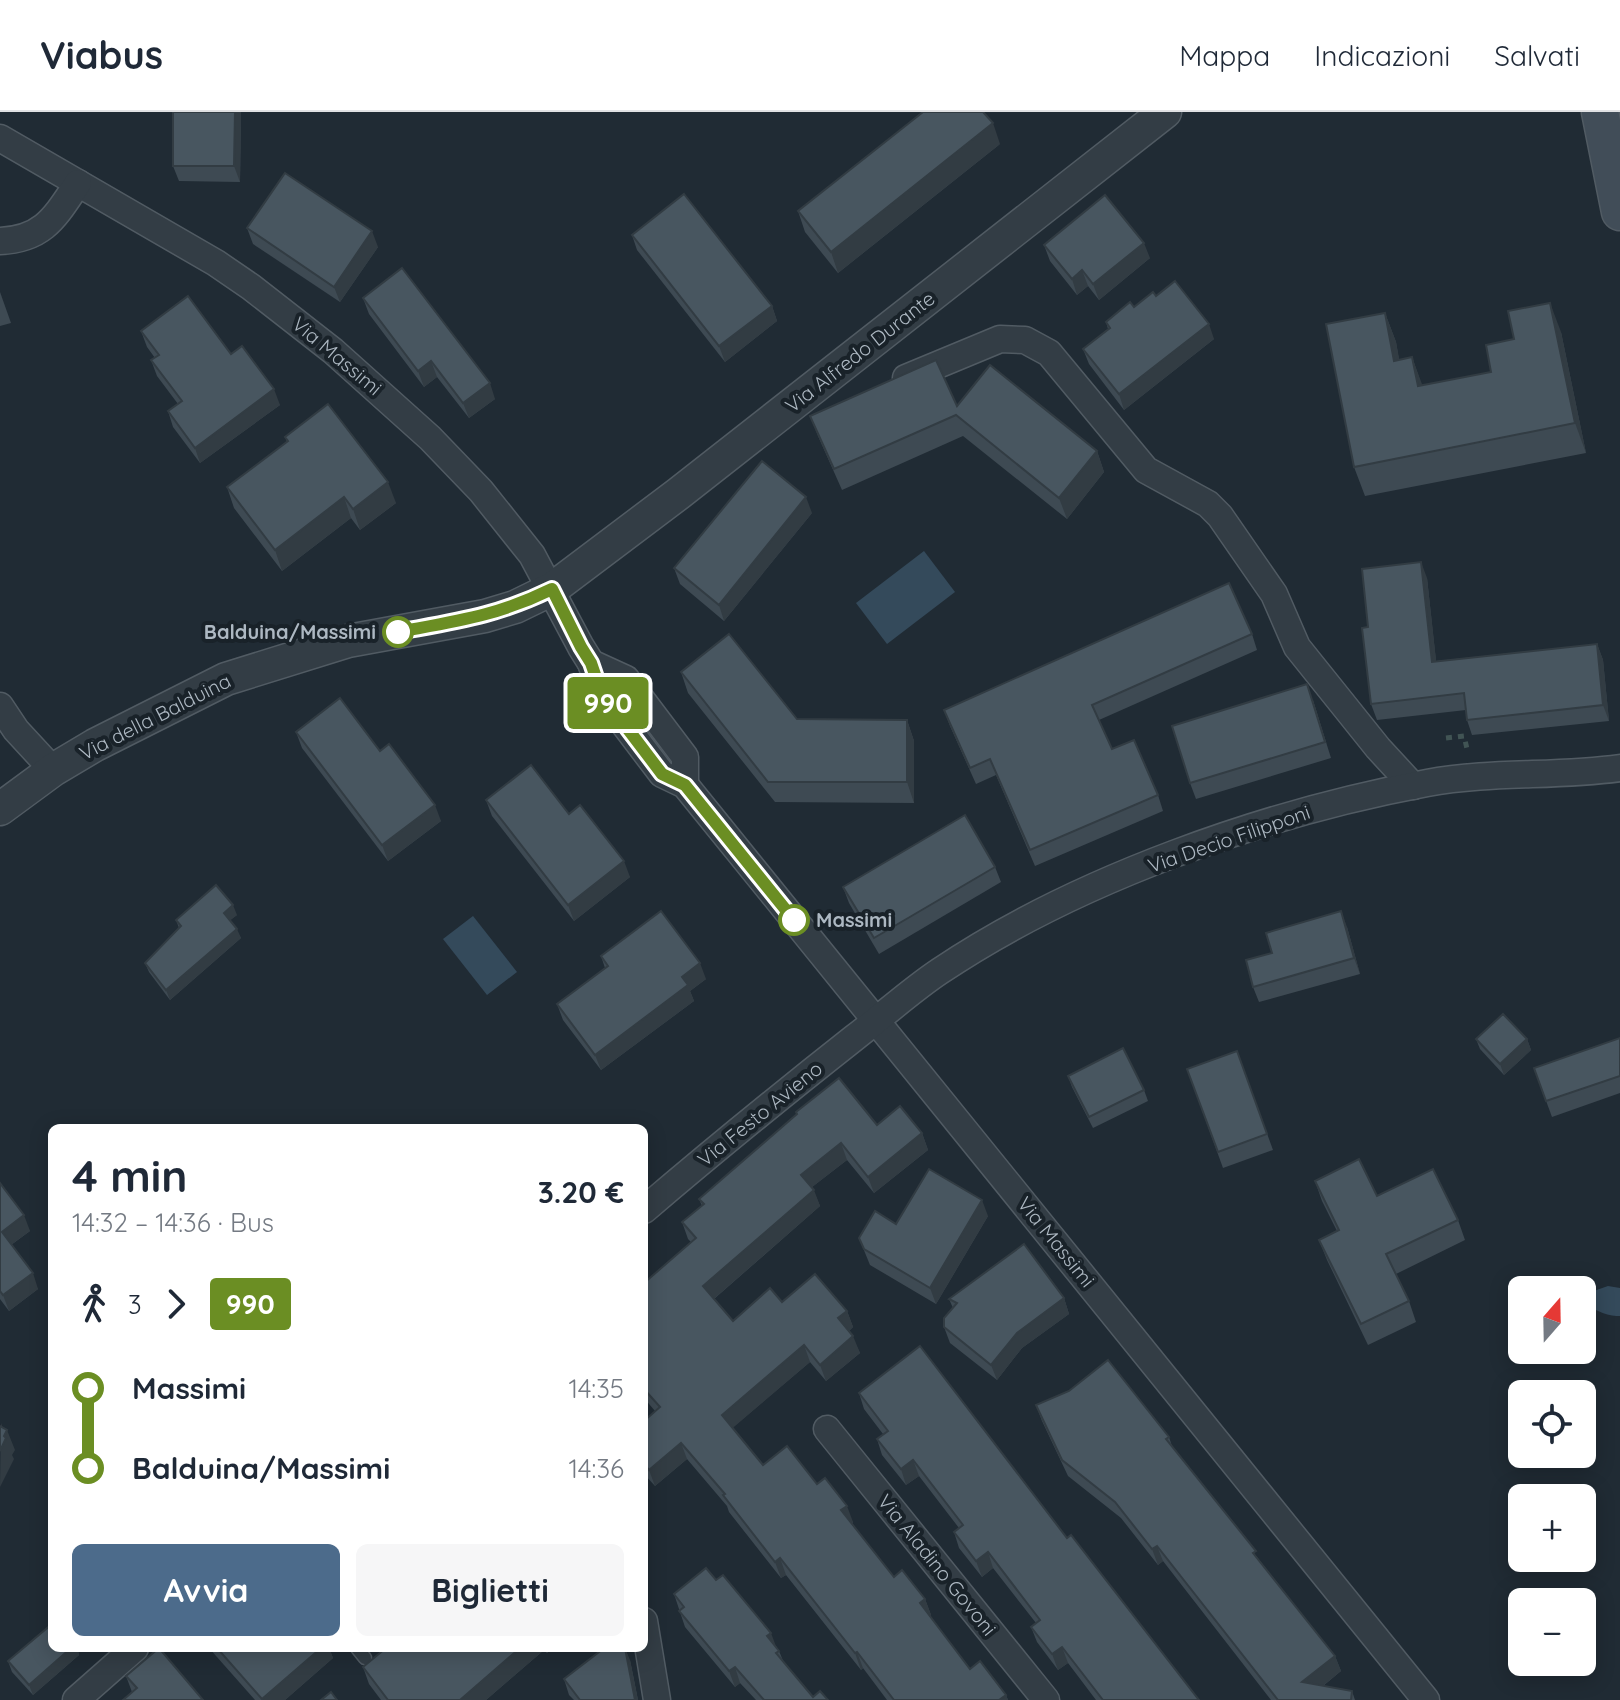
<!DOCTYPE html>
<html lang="it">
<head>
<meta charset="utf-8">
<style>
	body { margin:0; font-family:Quicksand,sans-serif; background:#f6f6f7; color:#1f2937; height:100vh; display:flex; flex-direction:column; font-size:30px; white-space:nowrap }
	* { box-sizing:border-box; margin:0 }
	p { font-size:26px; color:#747a83 }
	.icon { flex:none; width:44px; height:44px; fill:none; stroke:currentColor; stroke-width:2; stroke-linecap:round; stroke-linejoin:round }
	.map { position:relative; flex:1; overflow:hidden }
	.drawer { position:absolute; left:48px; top:1012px; width:600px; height:528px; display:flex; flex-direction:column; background:#fff; border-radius:12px; box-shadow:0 4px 20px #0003 }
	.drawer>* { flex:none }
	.badge { padding:0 16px; border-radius:6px; font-size:28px; line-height:52px }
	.needle { width:52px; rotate:20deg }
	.buttons { position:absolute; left:1508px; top:1164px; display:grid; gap:16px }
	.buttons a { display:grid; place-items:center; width:88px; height:88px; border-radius:12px; background:#fff; box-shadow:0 4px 20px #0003; font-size:40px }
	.map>.badge { position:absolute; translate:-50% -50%; box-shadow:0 0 0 4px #fff }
	.legs { display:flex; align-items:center; gap:12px; height:88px; padding:0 24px; font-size:26px }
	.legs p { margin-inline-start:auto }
	.summary { display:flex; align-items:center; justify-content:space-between; height:136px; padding:0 24px }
	h1 { font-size:44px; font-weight:700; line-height:60px }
	.button { display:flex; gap:16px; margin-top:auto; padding:16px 24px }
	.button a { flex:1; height:92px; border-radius:12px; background:#4c6b8b; color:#fff; font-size:32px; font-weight:700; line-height:92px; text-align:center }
	.button a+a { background:#f6f6f7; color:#1f2937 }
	ul { padding:0 24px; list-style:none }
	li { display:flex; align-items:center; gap:28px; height:80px; font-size:30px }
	li i { display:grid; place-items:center; width:12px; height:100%; margin:0 10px; background:currentColor }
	li i::after { content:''; width:20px; height:20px; margin:-10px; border:6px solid; border-radius:50%; background:#fff }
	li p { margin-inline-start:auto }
	li:first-child i { background:linear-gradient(#0000 50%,currentColor 0) }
	li:last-child i { background:linear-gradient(currentColor 50%,#0000 0) }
	header { display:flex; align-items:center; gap:48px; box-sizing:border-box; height:112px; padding:0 40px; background:#fff; border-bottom:2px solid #e0e1e3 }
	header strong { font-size:38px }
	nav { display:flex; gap:44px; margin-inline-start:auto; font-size:28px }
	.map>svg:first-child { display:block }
	.water { fill:#344a5b }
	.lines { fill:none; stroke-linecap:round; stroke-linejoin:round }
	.service-casing { stroke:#515b63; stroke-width:15 }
	.minor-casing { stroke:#515b63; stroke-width:29 }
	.tertiary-casing { stroke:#515b63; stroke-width:35 }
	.secondary-casing { stroke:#515b63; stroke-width:39 }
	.path { stroke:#415454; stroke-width:5; stroke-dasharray:6 6; stroke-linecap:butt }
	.service { stroke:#333d45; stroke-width:12 }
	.minor { stroke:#333d45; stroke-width:26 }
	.tertiary { stroke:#333d45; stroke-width:32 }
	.secondary { stroke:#414d58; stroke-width:36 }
	.wall { fill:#3e4a53 }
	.shaded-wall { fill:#323c43 }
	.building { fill:#485660; stroke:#323c43; stroke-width:2 }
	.line-1-casing { stroke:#fff; stroke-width:18 }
	.line-1 { stroke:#6b8e23; stroke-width:12 }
	.stop-1-dot { fill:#fff; stroke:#6b8e23; stroke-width:4 }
	.labels { text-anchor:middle; stroke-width:8; stroke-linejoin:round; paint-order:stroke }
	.street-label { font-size:20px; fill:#adb8c2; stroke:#192229 }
	.stop-label { font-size:20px; font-weight:bold; fill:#adb8c2; stroke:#192229; text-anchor:end }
</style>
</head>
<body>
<header>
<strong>Viabus</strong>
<nav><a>Mappa</a><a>Indicazioni</a><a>Salvati</a></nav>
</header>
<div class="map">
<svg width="1620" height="1588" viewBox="0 0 1620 1588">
	<rect width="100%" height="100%" fill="#202b34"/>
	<g class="water">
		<polygon points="924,439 955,480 887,532 856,491"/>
		<polygon points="473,804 517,860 487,883 443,827"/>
		<path d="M 1608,1174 L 1620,1176 L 1620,1204 C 1611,1205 1591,1198 1587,1191 L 1588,1181 Z"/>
	</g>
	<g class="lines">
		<defs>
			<polyline id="service" points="357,1536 365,1546"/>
			<g id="minor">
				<polyline points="0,26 216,151 251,175 333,239 430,326 481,379 532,443 581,535 591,551 602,583 662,662 685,673 1426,1588"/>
				<path d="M 0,129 C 44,127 55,105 78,71"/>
				<polyline points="906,266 1000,227 1025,228 1049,241 1146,358 1208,392 1220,404 1274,482 1297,535 1378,636 1413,674"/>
				<polyline points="591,551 626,567 685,645 685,673"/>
				<polyline points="0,594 16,618 53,658"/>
				<path d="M 644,1098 C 713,1039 783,982 854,926 C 883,904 910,879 940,859 C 1077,767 1266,701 1427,671 C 1491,659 1556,665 1620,656"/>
				<polyline points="827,1317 1046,1588"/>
				<polyline points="644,1509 657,1588"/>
				<polyline points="76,1588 135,1536"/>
			</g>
			<polyline id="tertiary" points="0,697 53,658 95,633 226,567 348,529 485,504 515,495 552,477 678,382 1165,0"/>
			<polyline id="secondary" points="1600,0 1620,100"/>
		</defs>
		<use href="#service" class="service-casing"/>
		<use href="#minor" class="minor-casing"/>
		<use href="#tertiary" class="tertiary-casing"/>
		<use href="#secondary" class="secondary-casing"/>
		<polyline class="path" points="1446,626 1464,624 1468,641"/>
		<use href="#service" class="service"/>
		<use href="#minor" class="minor"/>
		<use href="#tertiary" class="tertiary"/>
		<use href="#secondary" class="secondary"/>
	</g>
	<g class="wall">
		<polygon points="241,0 240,70 179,69 173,54"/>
		<polygon points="1000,32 838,161 805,120 798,99"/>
		<polygon points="247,116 378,135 340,190 253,132"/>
		<polygon points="632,123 772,194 777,209 725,250 637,138"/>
		<polygon points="1044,133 1150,146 1099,188 1088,174 1077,183 1050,149"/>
		<polygon points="0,180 11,211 0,214"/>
		<polygon points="1156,184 1214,227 1124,298 1089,252 1083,237 1108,217 1106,210"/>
		<polygon points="363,186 495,287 469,306 437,265 424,275 369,202"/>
		<polygon points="1385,201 1396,230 1399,248 1412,245 1422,274 1491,260 1561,220 1586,341 1365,384 1354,355"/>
		<polygon points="141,219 231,242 280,293 200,351 173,315 168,299 178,292 157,264 151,248 155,246 147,235"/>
		<polygon points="957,294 1097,339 1104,360 1067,407 963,324 842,378 818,324 810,304"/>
		<polygon points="285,325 396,391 360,418 351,406 282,459 234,396 227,375 287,330"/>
		<polygon points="812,401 724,509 680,472 674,456"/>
		<polygon points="1427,466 1436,549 1597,532 1603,548 1609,609 1472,623 1467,608 1466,598 1377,608 1371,592 1368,515"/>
		<polygon points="1252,522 1257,538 1099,608 1112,637 1158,683 1163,699 1035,754 996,663 976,672 950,614 944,598"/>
		<polygon points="681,560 797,607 907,608 914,629 914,691 775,690 688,581"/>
		<polygon points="1313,588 1331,646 1196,687 1190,671"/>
		<polygon points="296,620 380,639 441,709 388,749 302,636"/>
		<polygon points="486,688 569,702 630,765 574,809 492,704"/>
		<polygon points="995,755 1001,770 879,842 849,791 843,775"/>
		<polygon points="237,803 230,808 241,826 170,888 149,860 145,851 179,816 176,808"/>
		<polygon points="1347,815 1360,862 1259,890 1253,875 1272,841"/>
		<polygon points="601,844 706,867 690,879 694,889 601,958 563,908 557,892 605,856"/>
		<polygon points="1620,926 1620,981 1552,1005 1534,956"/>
		<polygon points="1476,927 1527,927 1531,938 1504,963 1480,937"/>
		<polygon points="1237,939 1273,1038 1223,1056 1187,957"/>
		<polygon points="1068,964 1144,978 1148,989 1093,1016 1072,975"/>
		<polygon points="796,1000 922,1021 928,1038 874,1081 847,1048 812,1075 820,1094 714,1187 733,1209 782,1190 847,1199 853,1215 849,1219 860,1241 826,1269 810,1250 732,1316 763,1353 817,1372 853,1410 852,1412 894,1465 925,1487 931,1503 930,1504 970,1557 1006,1583 1008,1588 887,1588 863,1556 861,1558 786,1463 781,1466 729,1400 727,1394 687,1347 655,1374 644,1362 644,1309 655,1299 644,1286 644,1171 691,1130 688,1127 682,1110 702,1094 699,1087 797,1002"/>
		<polygon points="1315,1069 1377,1084 1458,1108 1465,1128 1396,1162 1409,1189 1416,1210 1368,1233 1327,1148 1319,1128 1337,1119 1322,1089"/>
		<polygon points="0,1071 30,1119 11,1133 38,1177 9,1199 0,1187"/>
		<polygon points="988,1104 936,1192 870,1153 859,1126 896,1112"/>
		<polygon points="1064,1186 1069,1202 1022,1236 997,1268 950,1231 944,1215 953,1196 949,1187"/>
		<polygon points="859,1281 1067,1426 1199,1588 1096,1588 1068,1551 1058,1558 1037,1530 1031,1515 1036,1511 993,1456 982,1465 959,1436 954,1420 959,1416 919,1364 906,1373 882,1343 877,1327 883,1322 864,1297"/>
		<polygon points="1036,1293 1169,1325 1172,1334 1260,1449 1335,1544 1341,1559 1323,1574 1352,1579 1355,1588 1271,1588 1163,1449 1158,1453 1121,1406 1068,1364 1042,1309"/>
		<polygon points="674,1482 776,1534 779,1539 784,1551 813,1585 828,1588 756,1588 740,1571 735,1575 685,1515"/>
		<polygon points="209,1536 329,1536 333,1546 285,1588 255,1588"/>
		<polygon points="381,1536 553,1536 547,1541 544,1538 486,1588 381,1588 369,1572 363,1555 383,1539"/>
		<polygon points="78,1539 79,1543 33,1583 12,1560 8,1549"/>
		<polygon points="630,1548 638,1588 574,1588 569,1583 564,1567"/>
		<polygon points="126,1564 203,1588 132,1580"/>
	</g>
	<g class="shaded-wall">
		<polygon points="235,0 241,0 240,70 234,54"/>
		<polygon points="993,11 1000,32 838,161 831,140"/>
		<polygon points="372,119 378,135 340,190 334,175"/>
		<polygon points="1144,131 1150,146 1099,188 1093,172"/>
		<polygon points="1082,158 1088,174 1077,183 1072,167"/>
		<polygon points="1550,191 1561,220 1586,341 1575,311"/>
		<polygon points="772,194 777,209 725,250 719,234"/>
		<polygon points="1385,201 1396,230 1405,278 1394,249"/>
		<polygon points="1209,212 1214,227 1124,298 1119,282"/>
		<polygon points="1412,245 1423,275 1418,274"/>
		<polygon points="431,249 437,265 424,275 418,259"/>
		<polygon points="490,271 495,287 469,306 463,291"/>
		<polygon points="274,277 280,293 200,351 195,336"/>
		<polygon points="1097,339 1104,360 1067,407 1059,386"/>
		<polygon points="388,370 396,391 360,418 353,397"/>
		<polygon points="344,385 351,406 282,459 275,438"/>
		<polygon points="806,385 812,401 724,509 719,493"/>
		<polygon points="1421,450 1427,466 1438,566 1432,550"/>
		<polygon points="1597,532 1603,548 1609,609 1603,593"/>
		<polygon points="907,608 914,629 914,691 907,670"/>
		<polygon points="435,693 441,709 388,749 382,733"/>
		<polygon points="624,749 630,765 574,809 568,793"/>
		<polygon points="233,793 237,803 227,811 224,801"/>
		<polygon points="1341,799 1347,815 1360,862 1354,846"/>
		<polygon points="237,817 241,826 170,888 166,878"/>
		<polygon points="700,851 706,867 690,879 694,889 601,958 595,943 682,865"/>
		<polygon points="1527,927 1531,938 1504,963 1500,952"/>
		<polygon points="922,1021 928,1038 874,1081 868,1065"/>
		<polygon points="841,1031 847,1048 807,1079 801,1063"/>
		<polygon points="814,1078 820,1094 709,1191 703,1174"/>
		<polygon points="982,1088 988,1104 936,1192 930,1176"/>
		<polygon points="24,1103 30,1119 8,1135 2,1120"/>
		<polygon points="33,1161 38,1177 9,1199 3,1183"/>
		<polygon points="1064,1186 1069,1202 1022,1236 997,1268 991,1253 1017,1221"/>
		<polygon points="847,1199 853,1215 844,1223 838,1206"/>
		<polygon points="853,1224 860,1241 826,1269 820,1253"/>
		<polygon points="804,1233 810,1250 728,1320 722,1303"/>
		<polygon points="1,1311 5,1322 7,1318 15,1338 12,1343 14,1347 0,1375"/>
		<polygon points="681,1331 687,1347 655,1374 649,1358"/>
		<polygon points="913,1348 919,1364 906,1373 901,1357"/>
		<polygon points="847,1394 853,1410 847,1415 841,1398"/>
		<polygon points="1157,1434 1163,1449 1158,1453 1152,1437"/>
		<polygon points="988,1440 993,1456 982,1465 976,1449"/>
		<polygon points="780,1446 786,1463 781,1466 775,1450"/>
		<polygon points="925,1487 931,1503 926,1507 920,1491"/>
		<polygon points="771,1521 777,1537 767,1524"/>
		<polygon points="1062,1535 1068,1551 1058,1558 1052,1542"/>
		<polygon points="71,1536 81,1536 78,1539 79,1543 33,1583 29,1573"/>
		<polygon points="321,1536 329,1536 333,1546 285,1588 262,1588"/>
		<polygon points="520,1536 543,1536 544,1538 486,1588 460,1588"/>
		<polygon points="625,1536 630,1548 638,1588 635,1588"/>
		<polygon points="857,1540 863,1556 861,1558 855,1541"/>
		<polygon points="1335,1544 1341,1559 1308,1586 1302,1570"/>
		<polygon points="735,1555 740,1571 735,1575 729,1559"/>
		<polygon points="1006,1583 1008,1588 999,1588"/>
	</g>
	<g class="building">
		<polygon points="173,0 235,0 234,54 173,54"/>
		<polygon points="923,0 983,0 993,11 831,140 798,99"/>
		<polygon points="285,61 372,119 334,175 247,116"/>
		<polygon points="684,82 772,194 719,234 632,123"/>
		<polygon points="1105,83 1144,131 1093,172 1082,158 1072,167 1044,133"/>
		<polygon points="402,156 490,271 463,291 431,249 418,259 363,186"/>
		<polygon points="1175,169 1209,212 1119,282 1083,237 1110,216 1106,210 1130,190 1134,195 1153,180 1156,184"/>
		<polygon points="188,184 231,242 242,234 274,277 195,336 168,299 182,289 151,248 159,243 141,219"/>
		<polygon points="1550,191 1575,311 1354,355 1326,212 1385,201 1394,249 1412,245 1418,274 1491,260 1486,233 1514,227 1508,199"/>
		<polygon points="936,248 957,294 990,253 1097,339 1059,386 956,303 834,357 810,304"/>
		<polygon points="328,292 388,370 353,397 344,385 275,438 227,375 288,329 285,325"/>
		<polygon points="762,349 806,385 719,493 674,456"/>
		<polygon points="1421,450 1432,550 1597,532 1603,593 1467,608 1464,581 1371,592 1362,516 1368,515 1362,457"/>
		<polygon points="1229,471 1252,522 1092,593 1112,637 1134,628 1158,683 1030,738 990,647 970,656 944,598"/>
		<polygon points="729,522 797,607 907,608 907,670 768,670 681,560"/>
		<polygon points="1307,572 1325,630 1190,671 1172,614"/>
		<polygon points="340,586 380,639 389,632 435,693 382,733 296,620"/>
		<polygon points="531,653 569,702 580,693 624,749 568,793 486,688"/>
		<polygon points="965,703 995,755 874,826 843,775"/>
		<polygon points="216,773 233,793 224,801 237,817 166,878 145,851 181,814 176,808"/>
		<polygon points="661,799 700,851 682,865 688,873 595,943 557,892 608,854 601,844"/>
		<polygon points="1341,799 1354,846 1253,875 1246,848 1272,841 1266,821"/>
		<polygon points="1503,902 1527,927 1500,952 1476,927"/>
		<polygon points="1620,926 1620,964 1546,989 1534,956"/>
		<polygon points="1123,936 1144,978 1089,1005 1068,964"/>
		<polygon points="1237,939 1267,1022 1218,1040 1187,957"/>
		<polygon points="839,966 877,1013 900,994 922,1021 868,1065 841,1031 801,1063 814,1078 703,1174 733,1209 770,1176 782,1190 815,1162 847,1199 838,1206 853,1224 820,1253 804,1233 722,1303 763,1353 787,1334 817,1372 825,1366 847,1394 841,1398 894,1465 902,1458 925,1487 920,1491 970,1557 980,1549 1006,1583 999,1588 894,1588 857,1540 855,1541 780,1446 775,1450 723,1383 725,1382 681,1331 649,1358 644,1352 644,1309 660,1295 644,1277 644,1171 696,1126 682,1110 704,1092 699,1087 797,1002 796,1000"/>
		<polygon points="1359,1047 1377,1084 1433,1057 1458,1108 1386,1142 1409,1189 1361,1212 1319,1128 1339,1118 1315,1069"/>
		<polygon points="929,1057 982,1088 930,1176 864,1137 859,1126 875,1099 896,1112"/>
		<polygon points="0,1071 24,1103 2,1120 33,1161 3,1183 0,1179"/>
		<polygon points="1024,1132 1064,1186 1017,1221 991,1253 944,1215 944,1206 957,1191 949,1187"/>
		<polygon points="920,1234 1067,1426 1071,1423 1199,1588 1103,1588 1062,1535 1052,1542 1031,1515 1040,1508 988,1440 976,1449 954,1420 963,1413 913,1348 901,1357 877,1327 888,1319 859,1281"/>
		<polygon points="1108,1248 1169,1325 1166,1327 1256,1439 1253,1441 1335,1544 1302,1570 1352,1579 1351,1588 1278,1588 1157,1434 1152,1437 1115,1390 1062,1348 1036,1293 1069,1279"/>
		<polygon points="0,1314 7,1318 4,1324 6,1326 0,1339"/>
		<polygon points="706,1456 716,1468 723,1463 771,1521 767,1524 779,1539 776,1541 813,1585 820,1579 828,1588 764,1588 735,1555 729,1559 679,1499 684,1495 674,1482"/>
		<polygon points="52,1512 52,1536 71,1536 29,1573 8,1549"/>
		<polygon points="159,1536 203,1588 123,1588 137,1576 126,1564"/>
		<polygon points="217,1536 321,1536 262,1587"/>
		<polygon points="386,1536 520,1536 460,1588 388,1588 363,1555"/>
		<polygon points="607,1536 625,1536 635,1588 580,1588 564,1567 603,1537"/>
		<polygon points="331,1580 337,1588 321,1588"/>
	</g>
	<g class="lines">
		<defs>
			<path id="line-1" d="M 398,520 C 457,509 497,504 552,477 L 581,535 L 591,551 L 602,583 L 662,662 L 685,673 L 794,808"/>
		</defs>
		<use href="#line-1" class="line-1-casing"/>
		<use href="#line-1" class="line-1"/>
	</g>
	<g class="stop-1-dot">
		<circle cx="398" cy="520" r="14"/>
		<circle cx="794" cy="808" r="14"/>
	</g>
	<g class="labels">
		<g class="street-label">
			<text transform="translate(860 240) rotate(-38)" y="7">Via Alfredo Durante</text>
			<text transform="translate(337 244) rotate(40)" y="7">Via Massimi</text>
			<text transform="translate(155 605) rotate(-27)" y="7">Via della Balduina</text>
			<text transform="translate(1229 727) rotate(-19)" y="7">Via Decio Filipponi</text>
			<text transform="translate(760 1002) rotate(-39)" y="7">Via Festo Avieno</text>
			<text transform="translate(1056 1130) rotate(51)" y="7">Via Massimi</text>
			<text transform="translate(937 1453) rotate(51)" y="7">Via Aladino Govoni</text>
		</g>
		<g class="stop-label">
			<text x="376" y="527">Balduina/Massimi</text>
			<text x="816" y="815" text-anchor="start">Massimi</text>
		</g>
	</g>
</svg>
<div class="buttons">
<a><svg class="needle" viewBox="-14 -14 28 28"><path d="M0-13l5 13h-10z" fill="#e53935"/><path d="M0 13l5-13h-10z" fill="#747a83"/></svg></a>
<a><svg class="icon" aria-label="locate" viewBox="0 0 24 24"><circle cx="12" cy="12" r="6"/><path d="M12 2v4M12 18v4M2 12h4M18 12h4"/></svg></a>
<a>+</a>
<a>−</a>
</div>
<b class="badge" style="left:608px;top:591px;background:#6b8e23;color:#fff">990</b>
<section class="drawer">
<div class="summary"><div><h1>4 min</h1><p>14:32 – 14:36 · Bus</p></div><b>3.20 €</b></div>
<div class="legs"><svg class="icon" aria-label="walk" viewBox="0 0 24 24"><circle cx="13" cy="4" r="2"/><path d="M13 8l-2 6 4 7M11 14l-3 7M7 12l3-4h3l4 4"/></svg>3<svg class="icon" aria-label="forward" viewBox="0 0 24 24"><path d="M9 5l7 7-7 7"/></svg><b class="badge" style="background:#6b8e23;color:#fff">990</b></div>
<ul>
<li><i style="color:#6b8e23"></i><b>Massimi</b><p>14:35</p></li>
<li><i style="color:#6b8e23"></i><b>Balduina/Massimi</b><p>14:36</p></li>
</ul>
<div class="button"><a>Avvia</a><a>Biglietti</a></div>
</section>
</div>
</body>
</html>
